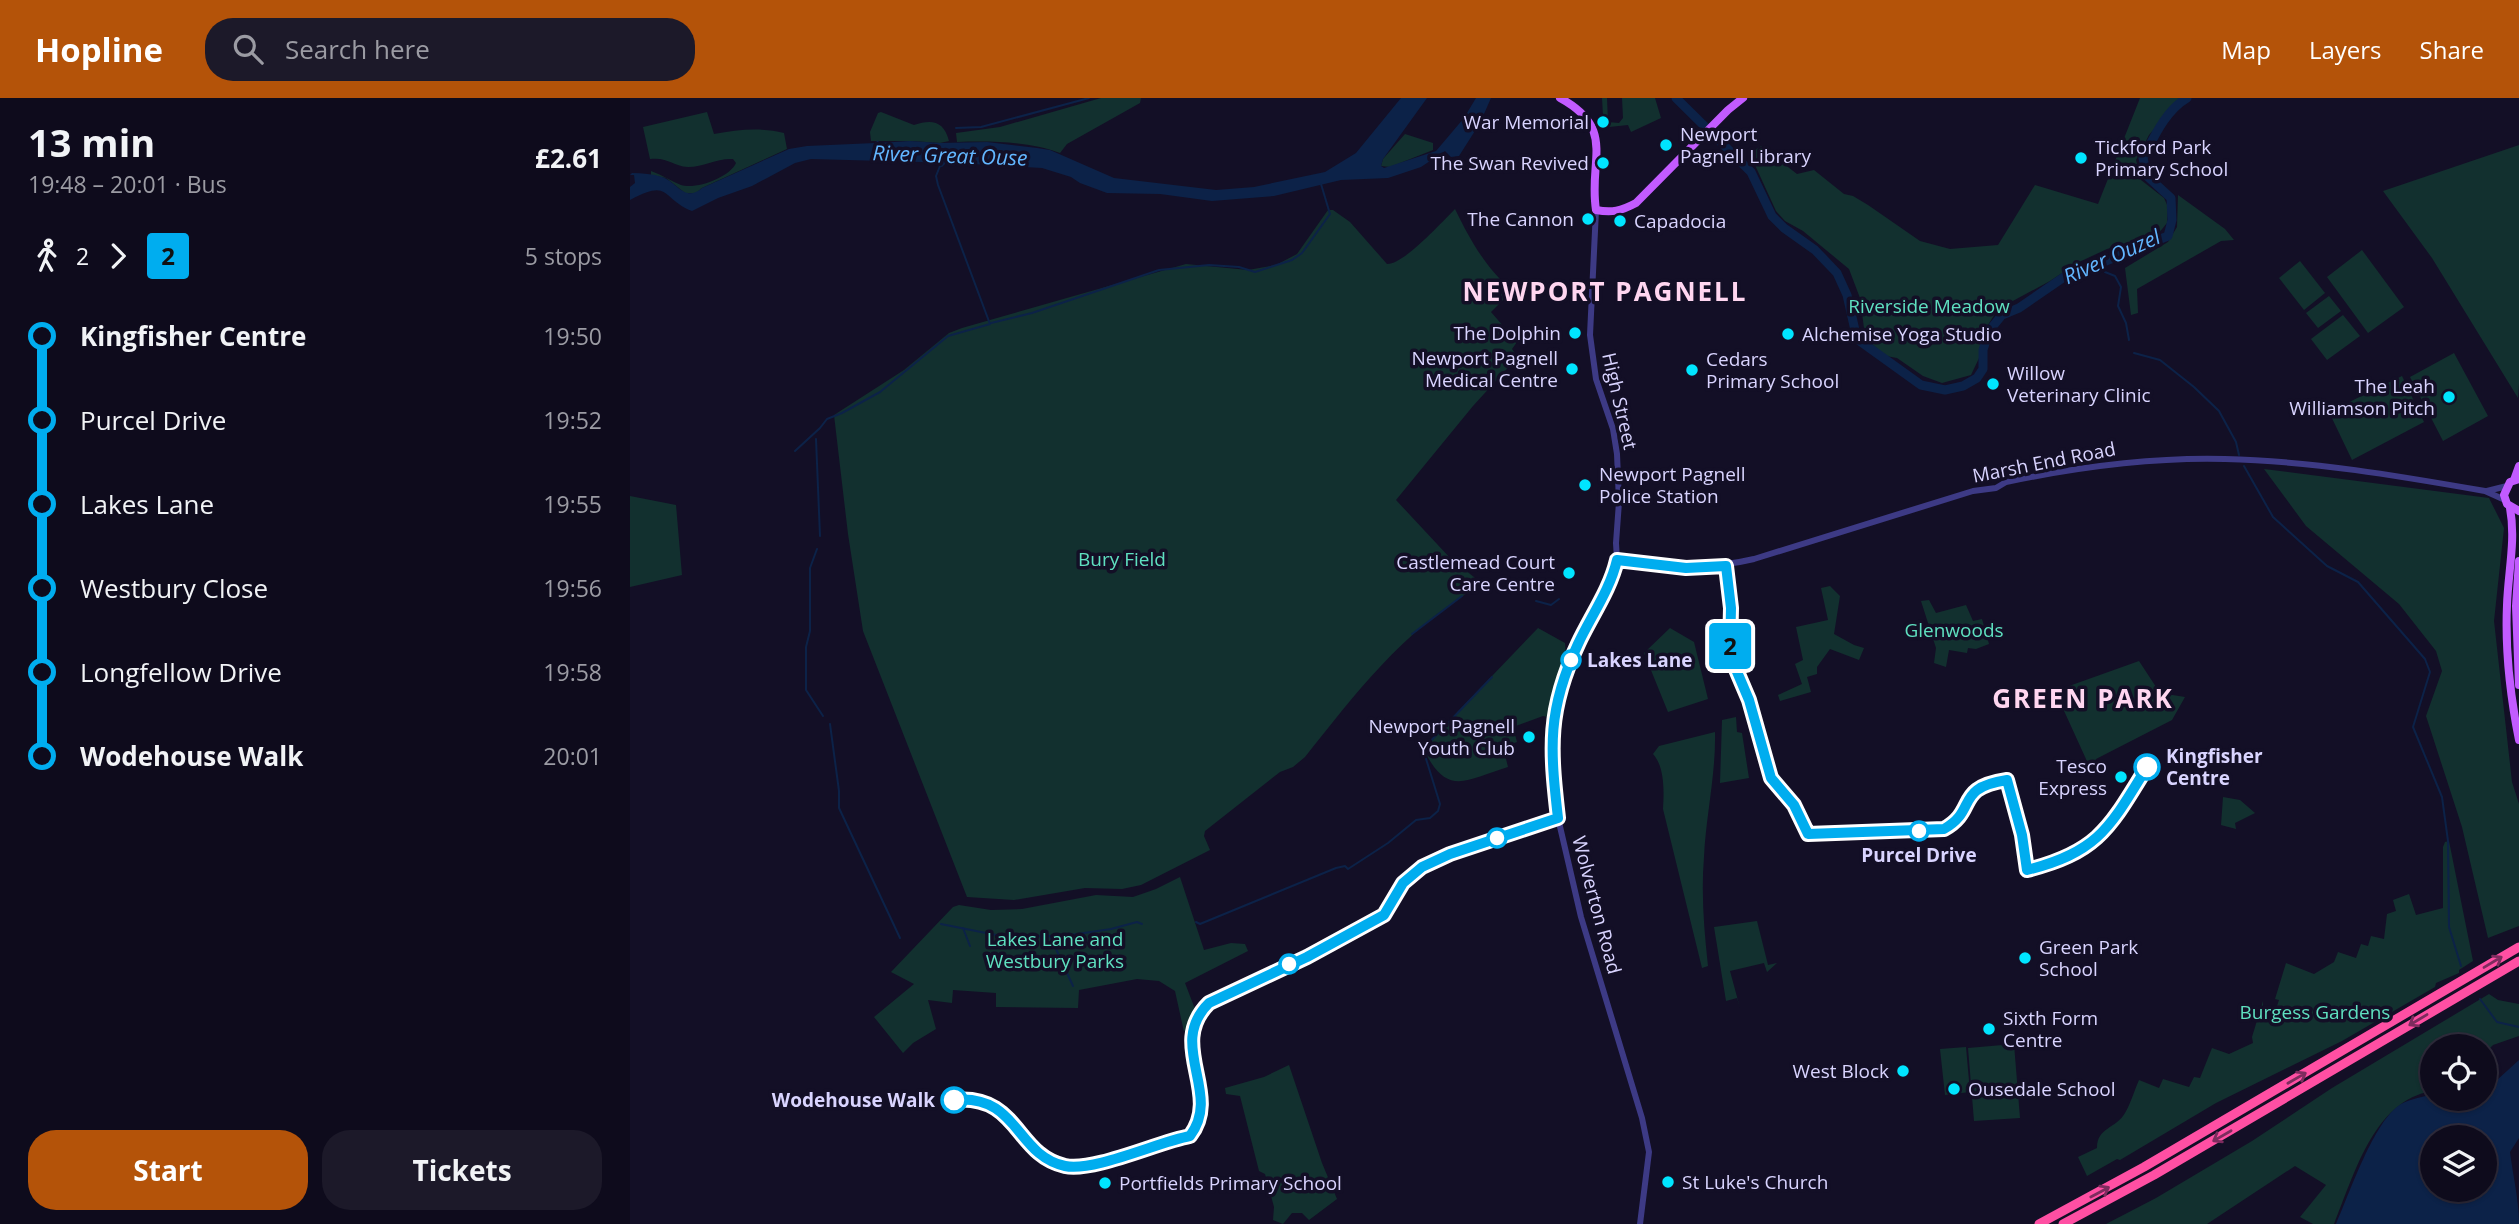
<!DOCTYPE html>
<html lang="en">
<head>
<meta charset="utf-8">
<style>
	body { margin:0; font-family:"Open Sans",sans-serif; background:#1c1929; color:#f1f3f6; height:100vh; display:flex; flex-direction:column; font-size:26px; white-space:nowrap }
	* { box-sizing:border-box; margin:0 }
	p { font-size:23px; color:#9b9ba3 }
	.icon { flex:none; width:38px; height:38px; fill:none; stroke:currentColor; stroke-width:2; stroke-linecap:round; stroke-linejoin:round }
	.map { position:relative; flex:1; overflow:hidden }
	.details { display:flex; flex-direction:column; background:#0e0b1c; width:630px }
	.details>* { flex:none }
	.badge { padding:0 14px; border-radius:5px; font-size:24px; line-height:46px }
	.controls { position:absolute; left:1790px; top:936px; display:grid; gap:14px }
	.controls a { display:grid; place-items:center; width:77px; height:77px; border-radius:50%; background:#0e0b1c; box-shadow:0 2px 5px #0004,0 0 0 2px #2e2b3b; font-size:35px }
	.map>.badge { position:absolute; translate:-50% -50%; box-shadow:0 0 0 4px #fff }
	.legs { display:flex; align-items:center; gap:10px; height:77px; padding:0 28px; font-size:23px }
	.legs p { margin-inline-start:auto }
	.headline { display:flex; align-items:center; justify-content:space-between; height:119px; padding:0 28px }
	h1 { font-size:38px; font-weight:700; line-height:52px }
	.action { display:flex; gap:14px; margin-top:auto; padding:14px 28px }
	.action a { flex:1; height:80px; border-radius:28px; background:#b45309; color:#fff; font-size:28px; font-weight:700; line-height:80px; text-align:center }
	.action a+a { background:#1c1929; color:#f1f3f6 }
	ul { padding:0 28px; list-style:none }
	li { display:flex; align-items:center; gap:24px; height:84px; font-size:26px }
	li i { display:grid; place-items:center; width:10px; height:100%; margin:0 9px; background:currentColor }
	li i::after { content:''; width:18px; height:18px; margin:-9px; border:5px solid; border-radius:50%; background:#0e0b1c }
	li p { margin-inline-start:auto }
	li:first-child i { background:linear-gradient(#0000 50%,currentColor 0) }
	li:last-child i { background:linear-gradient(currentColor 50%,#0000 0) }
	header { display:flex; align-items:center; gap:42px; box-sizing:border-box; height:98px; padding:0 35px; background:#b45309; color:#fff }
	header strong { font-size:33px }
	nav { display:flex; gap:38px; margin-inline-start:auto; font-size:24px }
	.search { width:490px; height:63px; background:#1c1929; display:flex; align-items:center; gap:18px; box-sizing:border-box; padding:0 24px; border-radius:28px; color:#9b9ba3; font-size:26px }
	main { display:flex; flex:1; min-height:0 }
	.map>svg:first-child { display:block }
	.green { fill:#12302f }
	.water { fill:#0c2248; fill-rule:evenodd }
	.lines { fill:none; stroke-linecap:round; stroke-linejoin:round }
	.stream { stroke:#0c2248; stroke-width:2 }
	.river { stroke:#0c2248; stroke-width:9 }
	.minor { stroke:#3d3a85; stroke-width:6 }
	.major { stroke:#c25bff; stroke-width:8 }
	.highway { stroke:#ff4fa3; stroke-width:9 }
	.oneway { stroke:#7d2c5e }
	.line-1-casing { stroke:#fff; stroke-width:16 }
	.line-1 { stroke:#00adef; stroke-width:10 }
	.poi-dot { fill:#00e5ff; stroke:#130f26; stroke-width:2.5 }
	.stop-1-dot { fill:#fff; stroke:#00adef; stroke-width:3.5 }
	.labels { text-anchor:middle; stroke-width:7; stroke-linejoin:round; paint-order:stroke }
	.poi-label { font-size:19px; fill:#d9d4ff; stroke:#130f26; text-anchor:start }
	.park-label { font-size:19px; fill:#5fe0c0; stroke:#130f26 }
	.street-label { font-size:19px; fill:#d9d4ff; stroke:#130f26 }
	.stop-label { font-size:19px; font-weight:bold; fill:#d9d4ff; stroke:#130f26; text-anchor:start }
	.water-label { font-size:21px; font-style:italic; fill:#62b6ff; stroke:#130f26 }
	.district-label { font-size:26px; font-weight:bold; letter-spacing:2px; fill:#ffd6f0; stroke:#130f26 }
</style>
</head>
<body>
<header>
<strong>Hopline</strong>
<div class="search"><svg class="icon" aria-label="search" viewBox="0 0 24 24"><circle cx="10" cy="10" r="6"/><path d="M15 15l6 6"/></svg>Search here</div>
<nav><a>Map</a><a>Layers</a><a>Share</a></nav>
</header>
<main>
<section class="details">
<div class="headline"><div><h1>13 min</h1><p>19:48 – 20:01 · Bus</p></div><b>£2.61</b></div>
<div class="legs"><svg class="icon" aria-label="walk" viewBox="0 0 24 24"><circle cx="13" cy="4" r="2"/><path d="M13 8l-2 6 4 7M11 14l-3 7M7 12l3-4h3l4 4"/></svg>2<svg class="icon" aria-label="forward" viewBox="0 0 24 24"><path d="M9 5l7 7-7 7"/></svg><b class="badge" style="background:#00adef;color:#111">2</b><p>5 stops</p></div>
<ul>
<li><i style="color:#00adef"></i><b>Kingfisher Centre</b><p>19:50</p></li>
<li><i style="color:#00adef"></i><span>Purcel Drive</span><p>19:52</p></li>
<li><i style="color:#00adef"></i><span>Lakes Lane</span><p>19:55</p></li>
<li><i style="color:#00adef"></i><span>Westbury Close</span><p>19:56</p></li>
<li><i style="color:#00adef"></i><span>Longfellow Drive</span><p>19:58</p></li>
<li><i style="color:#00adef"></i><b>Wodehouse Walk</b><p>20:01</p></li>
</ul>
<div class="action"><a>Start</a><a>Tickets</a></div>
</section>
<div class="map">
<svg width="1889" height="1126" viewBox="0 0 1889 1126">
	<rect width="100%" height="100%" fill="#130f26"/>
	<g class="green">
		<path d="M 471,0 L 511,0 L 510,5 L 437,46 L 430,55 C 399,43 361,43 327,44 L 326,35 L 370,29 Z"/>
		<polygon points="972,0 977,0 978,24 989,25 993,20 992,0 1025,0 1031,20 1001,34 998,27 979,29 973,18"/>
		<polygon points="1510,0 1551,0 1519,37 1506,62 1511,82 1534,100 1538,109 1537,125 1528,136 1477,151 1447,165 1420,183 1368,211 1356,230 1350,258 1341,277 1312,285 1293,278 1267,260 1256,258 1242,246 1234,230 1230,200 1219,171 1173,133 1155,123 1146,113 1125,67 1128,63 1119,56 1131,48 1167,76 1184,72 1214,96 1223,98 1238,107 1290,143 1320,151 1368,147 1405,87 1468,106"/>
		<path d="M 77,14 L 84,36 C 108,32 129,29 154,35 L 157,51 L 72,90 L 66,95 L 55,95 L 36,80 L 21,77 L 21,73 C 32,77 41,83 51,87 C 66,92 100,79 106,65 L 103,61 C 87,60 74,69 58,69 C 42,68 39,59 20,61 L 13,29 Z"/>
		<path d="M 251,14 L 284,27 C 302,21 314,23 319,43 L 310,45 L 282,43 L 241,43 L 240,34 L 248,15 Z"/>
		<polygon points="775,36 803,45 803,52 760,69 751,68 753,61"/>
		<polygon points="1889,47 1889,286 1888,300 1802,160 1753,93"/>
		<polygon points="1548,97 1595,131 1604,142 1591,143 1507,191 1508,215 1501,217 1495,170 1538,144 1547,129"/>
		<path d="M 825,111 C 841,144 855,168 882,193 L 861,214 L 887,244 L 882,251 L 886,257 L 882,261 L 884,263 L 843,308 L 766,402 L 821,461 L 849,483 L 844,491 C 772,534 726,595 675,659 L 663,669 L 650,674 L 575,733 L 574,738 L 580,752 L 511,787 L 492,791 L 455,790 L 384,802 L 337,799 L 233,533 L 218,436 L 204,317 L 274,272 L 319,235 L 332,230 L 556,166 L 618,172 L 646,167 L 667,156 L 698,112 L 703,112 L 720,124 L 757,166 C 773,167 812,124 825,111 Z"/>
		<polygon points="1732,152 1774,209 1738,235 1697,179"/>
		<polygon points="1670,163 1695,195 1674,212 1649,180"/>
		<polygon points="1699,198 1711,213 1688,230 1676,215"/>
		<polygon points="1713,217 1730,238 1697,262 1681,241"/>
		<polygon points="1824,255 1858,318 1813,343 1780,279"/>
		<polygon points="1772,278 1794,324 1722,362 1699,314"/>
		<polygon points="1634,371 1859,400 1874,430 1864,523 1882,684 1889,706 1889,828 1858,840 1832,729 1796,618 1812,573 1806,553 1769,506 1676,428"/>
		<polygon points="0,398 46,407 52,477 0,489"/>
		<polygon points="1200,488 1210,498 1204,536 1224,547 1234,550 1229,562 1200,551 1187,569 1187,576 1177,579 1181,594 1150,603 1148,597 1172,586 1165,566 1173,562 1166,529 1198,522 1191,490"/>
		<polygon points="1299,502 1306,515 1336,507 1343,523 1352,521 1359,546 1346,551 1338,550 1337,555 1319,552 1316,569 1304,565 1306,550 1291,503"/>
		<path d="M 908,530 L 935,545 L 936,559 L 922,595 L 918,619 L 913,618 L 883,629 L 887,644 L 873,649 L 878,669 C 835,682 817,700 793,650 Z"/>
		<polygon points="1040,530 1064,544 1078,601 1038,614 1014,555"/>
		<polygon points="1509,563 1530,595 1555,599 1542,622 1466,661 1461,672 1425,593"/>
		<polygon points="1106,619 1107,634 1112,635 1119,680 1090,685 1092,622"/>
		<path d="M 1085,634 C 1086,676 1076,717 1074,759 C 1071,795 1074,831 1078,868 L 1072,870 L 1033,711 C 1034,695 1035,669 1023,656 L 1029,648 Z"/>
		<polygon points="1593,699 1610,702 1625,715 1605,725 1606,731 1591,727"/>
		<path d="M 1819,743 L 1843,863 L 1829,872 L 1829,875 L 1806,885 L 1805,889 L 1712,943 L 1586,1005 L 1490,1062 L 1487,1061 L 1457,1078 L 1448,1059 L 1467,1050 C 1467,1029 1486,1031 1495,1015 C 1501,1005 1504,993 1509,982 L 1529,990 L 1533,981 L 1559,989 L 1564,979 L 1570,980 L 1582,950 L 1599,956 L 1623,945 L 1622,939 L 1633,903 L 1633,911 L 1645,914 L 1649,902 L 1645,901 L 1656,865 L 1684,876 L 1704,864 L 1708,854 L 1726,860 L 1731,846 L 1738,848 L 1741,838 L 1754,841 L 1757,816 L 1766,813 L 1763,802 L 1779,796 L 1786,817 L 1813,810 L 1813,749 L 1815,744 Z"/>
		<polygon points="550,779 574,852 601,845 615,846 618,853 555,885 565,911 554,934 545,893 529,883 507,881 449,892 448,910 366,909 366,895 323,892 322,905 298,902 306,931 283,945 273,955 244,919 284,886 261,874 323,809 329,807 361,812 392,811 466,797 503,799 526,791"/>
		<polygon points="1127,823 1138,867 1147,865 1137,874 1134,865 1100,873 1110,910 1107,900 1096,903 1084,829"/>
		<path d="M 1859,896 L 1868,902 L 1889,906 L 1889,938 L 1863,947 L 1855,955 L 1855,948 L 1802,948 L 1802,993 C 1743,1003 1724,1078 1704,1126 L 1683,1126 L 1670,1119 L 1696,1087 L 1665,1068 L 1577,1126 L 1476,1126 L 1526,1100 L 1622,1043 L 1702,990 Z"/>
		<polygon points="1384,946 1390,1020 1344,1023 1338,950"/>
		<polygon points="1336,949 1340,994 1315,997 1310,951"/>
		<polygon points="659,967 692,1065 707,1101 679,1122 672,1115 662,1115 653,1126 643,1122 644,1109 635,1076 629,1073 610,998 596,996 595,990 634,979"/>
	</g>
	<g class="water">
		<path d="M 771,0 L 797,0 L 753,61 L 751,68 L 754,70 L 806,53 L 834,20 L 846,0 L 861,0 L 850,25 L 829,58 L 821,59 L 815,53 L 791,69 L 758,80 L 711,82 L 644,98 L 582,103 L 530,96 L 477,95 L 450,85 L 441,79 L 412,70 L 325,65 L 315,66 L 312,69 L 308,68 L 308,65 L 291,64 L 181,61 L 165,65 L 122,88 L 88,100 L 62,113 C 30,100 41,80 0,102 L 0,89 L 5,85 L 4,77 L 0,77 L 2,75 C 12,75 23,76 32,79 C 47,84 55,105 72,90 L 159,51 L 177,48 L 245,45 L 248,42 L 249,45 L 280,43 L 310,45 L 357,44 L 407,50 L 420,52 L 484,80 L 586,92 L 624,89 L 695,74 L 726,55 Z"/>
		<path d="M 1889,962 L 1889,1040 L 1880,1054 C 1883,1078 1889,1102 1889,1126 L 1706,1126 C 1719,1097 1744,1022 1771,1006 C 1780,1001 1793,999 1802,996 L 1802,1001 L 1855,1001 L 1855,993 ZM 1802,1040 L 1855,1040 L 1855,1092 L 1802,1092 Z"/>
	</g>
	<g class="lines">
		<g class="stream">
			<polyline points="326,30 351,29 459,0"/>
			<polyline points="1471,165 1475,174 1485,178 1491,189 1488,208 1496,225 1499,242"/>
			<polyline points="361,225 402,215 529,172 579,167 609,169 625,174 662,162 672,155 700,116 691,86"/>
			<polyline points="1504,255 1530,262 1564,289 1589,313 1606,344 1609,357"/>
			<polyline points="186,341 190,438"/>
			<polyline points="165,353 190,330 197,321 212,315 250,294 318,238 360,226 308,87 306,78 310,68"/>
			<polyline points="1614,368 1643,419 1697,468 1728,484 1795,561 1800,574 1783,629 1812,699 1818,743 1819,829 1831,868"/>
			<polyline points="187,451 180,470 180,533 176,549 176,592 193,618"/>
			<polyline points="906,503 921,507 929,501"/>
			<polyline points="782,536 832,498"/>
			<polyline points="200,626 209,693 209,710 270,840"/>
			<polyline points="566,824 570,826 706,770 715,768 718,771 758,745 786,722 800,720 808,713 810,706 793,651 862,579"/>
			<polyline points="311,826 371,838 434,838 481,831 507,824 512,826"/>
			<polyline points="333,830 340,848"/>
			<polyline points="420,838 443,888"/>
			<polyline points="1850,901 1867,924 1889,929"/>
		</g>
		<path class="river" d="M 1046,0 L 1121,74 L 1142,118 L 1154,130 L 1185,152 L 1207,175 L 1217,197 L 1227,241 L 1291,287 L 1315,292 L 1333,288 L 1347,280 L 1353,271 L 1353,252 L 1359,233 L 1372,217 L 1389,210 L 1437,177 L 1471,165 L 1538,138 L 1542,122 L 1541,100 L 1517,78 L 1513,60 C 1524,39 1536,12 1557,0"/>
		<g class="minor">
			<polyline points="966,112 960,237 966,281 983,331 987,356 989,404 986,445 987,462 935,577 926,605 921,645 928,720 951,819 1012,1020 1019,1054 1010,1126"/>
			<polyline points="1857,393 1877,388"/>
			<path d="M 987,462 C 1034,470 1078,472 1124,461 L 1343,393 L 1366,390 L 1376,384 C 1448,369 1521,359 1595,361 C 1682,363 1769,378 1855,393 L 1875,402"/>
		</g>
		<g class="major">
			<path d="M 930,0 C 987,31 958,62 966,112 C 982,115 991,113 1006,105 L 1098,12 L 1113,0"/>
			<polyline points="1889,381 1880,384 1874,397 1877,406 1889,413"/>
			<polyline points="1884,382 1889,368"/>
			<path d="M 1880,410 C 1886,442 1878,475 1877,507 C 1875,552 1880,597 1889,642"/>
			<polyline points="1889,463 1886,508 1889,587"/>
		</g>
		<g class="highway">
			<polyline points="1409,1126 1514,1069 1889,849"/>
			<polyline points="1433,1126 1524,1077 1889,863"/>
		</g>
	</g>
	<defs><path id="oneway-shaft" d="M-6 0H5M1.5-3L5.5 0L1.5 3" fill="none" stroke-width="1.6" stroke-linecap="round" stroke-linejoin="round" transform="scale(1.75)"/></defs>
	<g class="oneway">
		<use href="#oneway-shaft" transform="translate(1863 864) rotate(-31)"/>
		<use href="#oneway-shaft" transform="translate(1788 922) rotate(149)"/>
		<use href="#oneway-shaft" transform="translate(1667 980) rotate(-30)"/>
		<use href="#oneway-shaft" transform="translate(1592 1038) rotate(150)"/>
		<use href="#oneway-shaft" transform="translate(1470 1094) rotate(-28)"/>
	</g>
	<g class="lines">
		<defs>
			<path id="line-1" d="M 324,1002 C 389,996 385,1057 435,1068 C 464,1074 528,1044 560,1038 C 593,995 536,947 579,905 L 677,859 L 754,817 L 773,785 L 792,769 L 820,756 L 928,720 C 920,650 917,612 948,546 C 961,518 980,492 987,462 L 1056,470 L 1096,468 L 1101,510 L 1100,552 L 1102,562 L 1119,602 L 1141,680 L 1164,707 L 1178,736 L 1314,731 C 1348,712 1324,690 1377,682 L 1392,737 L 1397,772 C 1469,754 1480,729 1517,669"/>
		</defs>
		<use href="#line-1" class="line-1-casing"/>
		<use href="#line-1" class="line-1"/>
	</g>
	<g class="poi-dot">
		<circle cx="973" cy="24" r="7"/>
		<circle cx="1036" cy="47" r="7"/>
		<circle cx="1451" cy="60" r="7"/>
		<circle cx="973" cy="65" r="7"/>
		<circle cx="958" cy="121" r="7"/>
		<circle cx="990" cy="123" r="7"/>
		<circle cx="945" cy="235" r="7"/>
		<circle cx="1158" cy="236" r="7"/>
		<circle cx="942" cy="271" r="7"/>
		<circle cx="1062" cy="272" r="7"/>
		<circle cx="1363" cy="286" r="7"/>
		<circle cx="1819" cy="299" r="7"/>
		<circle cx="955" cy="387" r="7"/>
		<circle cx="939" cy="475" r="7"/>
		<circle cx="899" cy="639" r="7"/>
		<circle cx="1491" cy="679" r="7"/>
		<circle cx="1395" cy="860" r="7"/>
		<circle cx="1359" cy="931" r="7"/>
		<circle cx="1273" cy="973" r="7"/>
		<circle cx="1324" cy="991" r="7"/>
		<circle cx="1038" cy="1084" r="7"/>
		<circle cx="475" cy="1085" r="7"/>
	</g>
	<g class="stop-1-dot">
		<circle cx="941" cy="562" r="9"/>
		<circle cx="1517" cy="669" r="12"/>
		<circle cx="1289" cy="733" r="9"/>
		<circle cx="867" cy="740" r="9"/>
		<circle cx="659" cy="866" r="9"/>
		<circle cx="324" cy="1002" r="12"/>
	</g>
	<g class="labels">
		<g class="poi-label">
			<text x="959" y="31" text-anchor="end">War Memorial</text>
			<text x="1050" y="43">Newport<tspan x="1050" dy="22">Pagnell Library</tspan></text>
			<text x="1465" y="56">Tickford Park<tspan x="1465" dy="22">Primary School</tspan></text>
			<text x="959" y="72" text-anchor="end">The Swan Revived</text>
			<text x="944" y="128" text-anchor="end">The Cannon</text>
			<text x="1004" y="130">Capadocia</text>
			<text x="931" y="242" text-anchor="end">The Dolphin</text>
			<text x="1172" y="243">Alchemise Yoga Studio</text>
			<text x="928" y="267" text-anchor="end">Newport Pagnell<tspan x="928" dy="22">Medical Centre</tspan></text>
			<text x="1076" y="268">Cedars<tspan x="1076" dy="22">Primary School</tspan></text>
			<text x="1377" y="282">Willow<tspan x="1377" dy="22">Veterinary Clinic</tspan></text>
			<text x="1805" y="295" text-anchor="end">The Leah<tspan x="1805" dy="22">Williamson Pitch</tspan></text>
			<text x="969" y="383">Newport Pagnell<tspan x="969" dy="22">Police Station</tspan></text>
			<text x="925" y="471" text-anchor="end">Castlemead Court<tspan x="925" dy="22">Care Centre</tspan></text>
			<text x="885" y="635" text-anchor="end">Newport Pagnell<tspan x="885" dy="22">Youth Club</tspan></text>
			<text x="1477" y="675" text-anchor="end">Tesco<tspan x="1477" dy="22">Express</tspan></text>
			<text x="1409" y="856">Green Park<tspan x="1409" dy="22">School</tspan></text>
			<text x="1373" y="927">Sixth Form<tspan x="1373" dy="22">Centre</tspan></text>
			<text x="1259" y="980" text-anchor="end">West Block</text>
			<text x="1338" y="998">Ousedale School</text>
			<text x="1052" y="1091">St Luke's Church</text>
			<text x="489" y="1092">Portfields Primary School</text>
		</g>
		<g class="park-label">
			<text x="1299" y="215">Riverside Meadow</text>
			<text x="492" y="468">Bury Field</text>
			<text x="1324" y="539">Glenwoods</text>
			<text x="425" y="848">Lakes Lane and<tspan x="425" dy="22">Westbury Parks</tspan></text>
			<text x="1685" y="921">Burgess Gardens</text>
		</g>
		<g class="street-label">
			<text transform="translate(990 303) rotate(77)" y="7">High Street</text>
			<text transform="translate(1414 364) rotate(-11)" y="7">Marsh End Road</text>
			<text transform="translate(967 807) rotate(75)" y="7">Wolverton Road</text>
		</g>
		<g class="stop-label">
			<text x="957" y="569">Lakes Lane</text>
			<text x="1536" y="665">Kingfisher<tspan x="1536" dy="22">Centre</tspan></text>
			<text x="1289" y="764" text-anchor="middle">Purcel Drive</text>
			<text x="305" y="1009" text-anchor="end">Wodehouse Walk</text>
		</g>
		<g class="water-label">
			<text transform="translate(320 58) rotate(2)" y="7">River Great Ouse</text>
			<text transform="translate(1482 159) rotate(-24)" y="7">River Ouzel</text>
		</g>
		<g class="district-label">
			<text x="975" y="203">NEWPORT PAGNELL</text>
			<text x="1453" y="610">GREEN PARK</text>
		</g>
	</g>
</svg>
<div class="controls">
<a><svg class="icon" aria-label="locate" viewBox="0 0 24 24"><circle cx="12" cy="12" r="6"/><path d="M12 2v4M12 18v4M2 12h4M18 12h4"/></svg></a>
<a><svg class="icon" aria-label="layers" viewBox="0 0 24 24"><path d="M12 4l9 5-9 5-9-5zM3 14l9 5 9-5"/></svg></a>
</div>
<b class="badge" style="left:1100px;top:548px;background:#00adef;color:#111">2</b>
</div>
</main>
</body>
</html>
